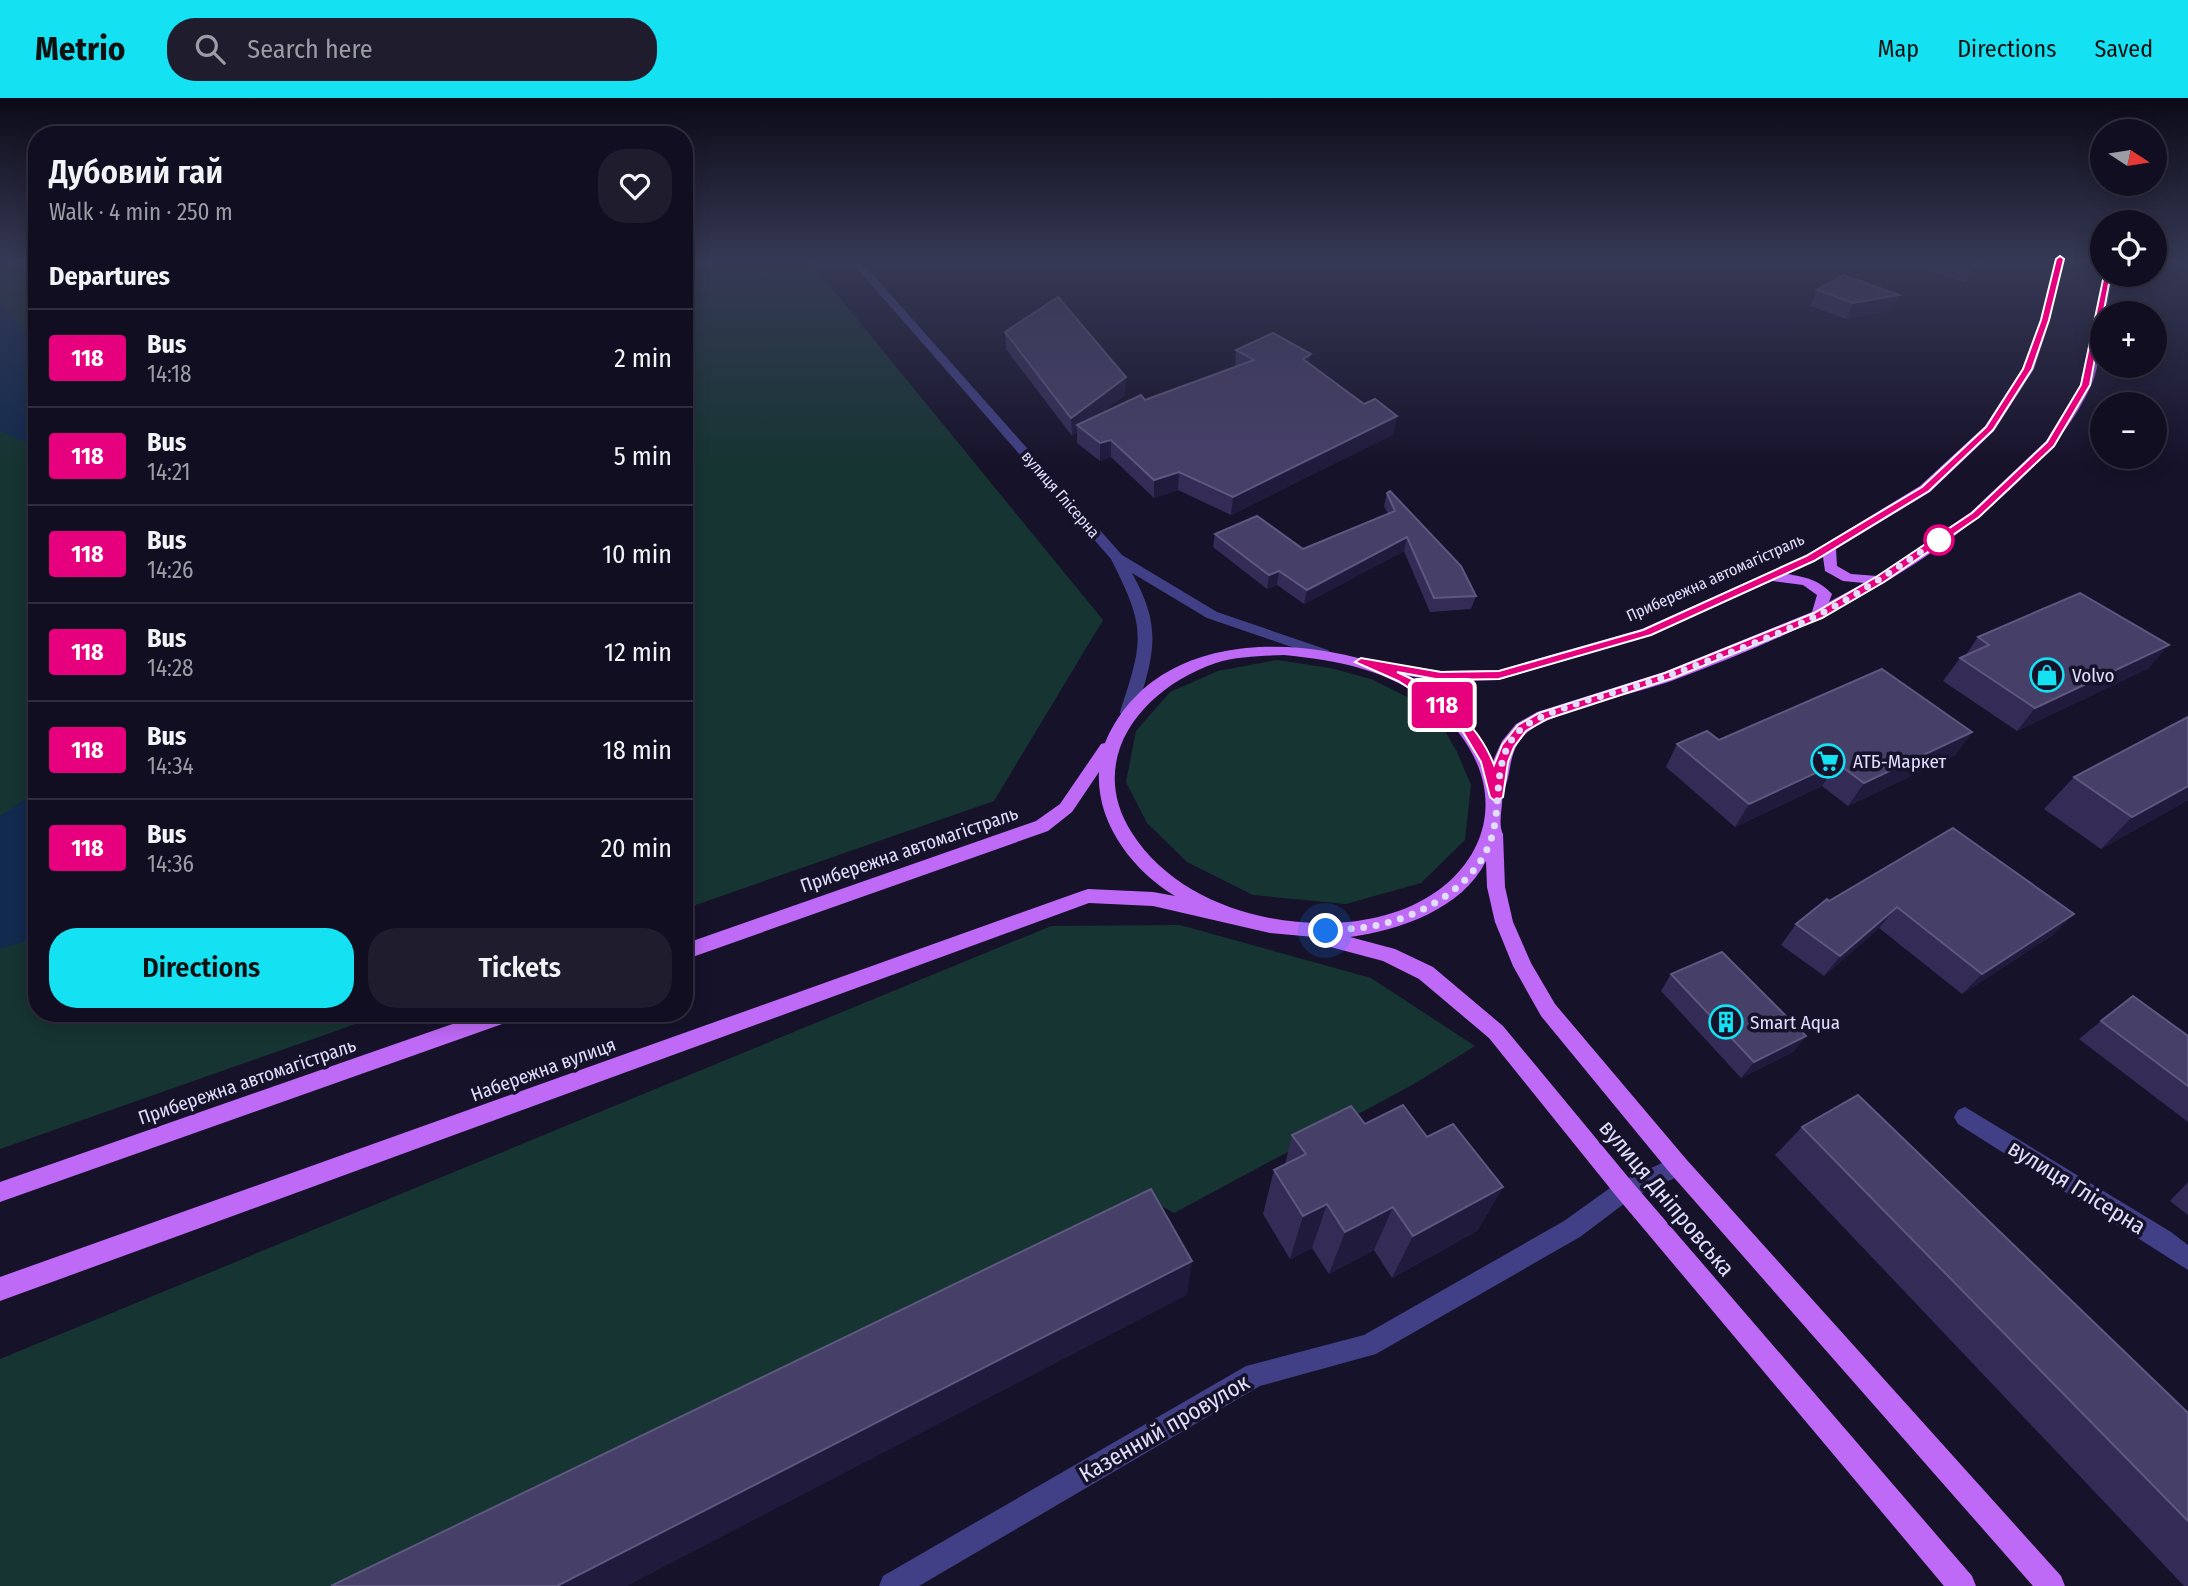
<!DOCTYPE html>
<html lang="en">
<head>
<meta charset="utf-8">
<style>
	body { margin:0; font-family:"Fira Sans Condensed",sans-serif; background:#1e1c2d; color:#f1f3f6; height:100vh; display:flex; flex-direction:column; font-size:26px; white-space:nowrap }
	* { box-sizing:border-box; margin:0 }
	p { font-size:23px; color:#9c9ca5 }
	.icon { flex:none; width:38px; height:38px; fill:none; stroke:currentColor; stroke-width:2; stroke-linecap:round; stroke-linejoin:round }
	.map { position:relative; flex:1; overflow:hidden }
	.details { position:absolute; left:28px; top:28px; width:665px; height:896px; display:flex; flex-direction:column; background:#100e20; border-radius:28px; box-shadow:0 4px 18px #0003,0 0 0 2px #302e3e }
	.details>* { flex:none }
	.badge { padding:0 14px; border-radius:5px; font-size:24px; line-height:46px }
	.needle { width:46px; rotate:102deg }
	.fabs { position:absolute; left:2090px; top:21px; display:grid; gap:14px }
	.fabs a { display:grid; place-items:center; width:77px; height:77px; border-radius:50%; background:#100e20; box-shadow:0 4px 18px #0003,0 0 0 2px #302e3e; font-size:35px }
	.you { position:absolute; width:35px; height:35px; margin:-18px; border:5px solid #fff; border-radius:50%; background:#1a73e8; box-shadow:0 0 0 10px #1a73e833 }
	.map>.badge { position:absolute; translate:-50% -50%; box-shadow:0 0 0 4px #fff }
	h2 { padding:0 21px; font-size:26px; line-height:63px }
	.round { display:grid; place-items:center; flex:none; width:74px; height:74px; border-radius:28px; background:#1e1c2d }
	.head { display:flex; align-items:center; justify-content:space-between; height:119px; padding:0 21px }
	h1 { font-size:33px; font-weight:600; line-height:52px }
	.cta { display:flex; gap:14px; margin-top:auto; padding:14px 21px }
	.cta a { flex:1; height:80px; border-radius:28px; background:#14e2f3; color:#111; font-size:28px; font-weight:600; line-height:80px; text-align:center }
	.cta a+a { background:#1e1c2d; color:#f1f3f6 }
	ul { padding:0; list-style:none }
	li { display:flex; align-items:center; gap:21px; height:98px; padding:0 21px; border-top:2px solid #302e3e }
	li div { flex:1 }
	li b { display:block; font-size:26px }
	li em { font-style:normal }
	li .badge { min-width:77px; font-weight:700; text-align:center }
	header { display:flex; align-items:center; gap:42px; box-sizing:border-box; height:98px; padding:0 35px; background:#14e2f3; color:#111 }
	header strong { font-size:33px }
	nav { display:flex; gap:38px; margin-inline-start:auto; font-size:24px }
	.search { width:490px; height:63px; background:#1e1c2d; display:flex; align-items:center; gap:18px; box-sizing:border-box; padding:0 24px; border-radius:28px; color:#9c9ca5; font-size:26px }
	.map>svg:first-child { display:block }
	.green { fill:#163432 }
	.water { fill:#122a4e }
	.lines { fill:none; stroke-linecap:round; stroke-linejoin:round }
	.minor { fill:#414086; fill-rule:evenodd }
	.primary { fill:#bf6af7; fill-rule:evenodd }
	.wall { fill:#342c57 }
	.shaded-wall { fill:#201a3d }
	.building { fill:#463f68; stroke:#5e5880; stroke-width:2 }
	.line { fill:#e6007e; stroke:#fff; stroke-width:2 }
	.walk { stroke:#e0ddfd; stroke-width:7; stroke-dasharray:0 12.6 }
	.stop-dot { fill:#fff; stroke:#e6007e; stroke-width:3.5 }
	.labels { text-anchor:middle; stroke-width:7; stroke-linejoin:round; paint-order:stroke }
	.far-street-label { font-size:16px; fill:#e0ddfd; stroke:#16122a }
	.poi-label { font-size:19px; fill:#e0ddfd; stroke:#16122a; text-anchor:start }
	.street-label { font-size:19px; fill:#e0ddfd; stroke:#16122a }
	.near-street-label { font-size:23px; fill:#e0ddfd; stroke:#16122a }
</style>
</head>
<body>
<header>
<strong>Metrio</strong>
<div class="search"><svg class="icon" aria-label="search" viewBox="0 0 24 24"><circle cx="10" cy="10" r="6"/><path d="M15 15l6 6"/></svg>Search here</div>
<nav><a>Map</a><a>Directions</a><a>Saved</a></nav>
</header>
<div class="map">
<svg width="2188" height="1488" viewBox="0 0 2188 1488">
	<rect width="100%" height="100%" fill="#16122a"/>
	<g class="green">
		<polygon points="0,161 37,161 37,915 387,915 0,1051"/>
		<polygon points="684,161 808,161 1103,522 994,703 684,811"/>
		<polygon points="1277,562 1330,570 1371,581 1407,599 1438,621 1457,654 1471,687 1465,742 1421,785 1346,806 1253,797 1187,764 1147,725 1126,684 1136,633 1170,594 1218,573"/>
		<polygon points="1180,827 1371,880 1475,948 1414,986 1174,1115 1140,1096 357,1488 0,1488 0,1261 1051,828"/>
	</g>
	<g class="water">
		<polygon points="0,203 37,249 37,349 0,333"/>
		<polygon points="37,693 37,840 0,851 0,718"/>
	</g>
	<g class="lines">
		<g class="minor">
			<path d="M 849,161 L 859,161 L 1122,457 L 1217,514 L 1328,552 L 1331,555 L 1328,558 L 1318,558 L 1207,520 L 1132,475 C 1163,531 1154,556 1136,614 L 1128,619 L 1122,618 L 1120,614 C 1144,541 1146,530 1111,461 Z"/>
			<polygon points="1965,1009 2171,1134 2188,1147 2188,1172 1958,1026 1954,1019 1958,1012"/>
			<polygon points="1678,1058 1686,1061 1689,1068 1686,1075 1633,1099 1580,1139 1376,1256 1260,1288 919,1488 879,1488 883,1478 1246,1268 1364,1237 1564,1123 1617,1085"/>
		</g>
		<g class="primary">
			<path d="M 2055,161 L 2065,161 L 2050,222 L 2034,271 L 1994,333 L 1930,394 L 1836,451 L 1837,468 L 1851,476 L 1877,478 L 1971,414 L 2046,343 L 2080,287 L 2103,177 L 2113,177 L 2106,215 L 2102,215 C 2102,238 2100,268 2091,288 C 2073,327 2047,356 2017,385 C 1921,477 1799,536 1674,582 C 1635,596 1561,610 1529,633 C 1505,651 1513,683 1502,693 C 1504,707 1497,724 1503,736 L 1505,789 L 1513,824 L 1531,865 L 1555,906 L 1686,1061 L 2061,1478 L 2065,1488 L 2033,1488 L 1670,1075 L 1541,918 L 1513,868 L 1495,824 L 1487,789 L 1486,763 C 1462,811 1400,832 1350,839 L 1395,851 L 1433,869 L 1503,928 L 1633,1085 L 1972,1478 L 1976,1488 L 1944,1488 L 1617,1099 L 1489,940 L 1419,881 L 1383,863 L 1323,847 L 1316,844 L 1314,839 L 1270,835 L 1153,808 L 1089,805 L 0,1203 L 0,1179 L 1082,793 L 1088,791 L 1153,794 L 1175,798 C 1133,773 1096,725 1099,674 L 1072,714 L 1048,733 L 684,862 L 684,846 L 1036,723 L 1060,706 L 1101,646 L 1105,645 C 1152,535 1288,535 1385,568 L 1391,565 L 1441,573 L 1499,572 L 1642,531 L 1805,458 L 1920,388 L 1985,328 L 2022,271 L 2040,222 ZM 1823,459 L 1825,473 L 1843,483 L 1864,485 L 1829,504 L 1832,496 C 1819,482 1806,479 1787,476 ZM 1772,483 L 1803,487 L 1817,497 L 1812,514 L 1664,574 L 1537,614 L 1516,626 L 1502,643 L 1493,663 C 1471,624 1448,600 1409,578 L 1441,583 L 1499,582 L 1652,537 ZM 1284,557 C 1336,562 1391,572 1432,607 C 1534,694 1480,807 1357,823 C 1277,833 1178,807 1132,735 C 1084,660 1144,589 1216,565 C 1237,558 1262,558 1284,557 Z"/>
			<polygon points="484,915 519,915 516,921 0,1104 0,1084"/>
		</g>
	</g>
	<g class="wall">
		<polygon points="1897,161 1978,161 1965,185"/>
		<polygon points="1817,192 1891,213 1846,221 1810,208"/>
		<polygon points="1005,234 1125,297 1101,315 1145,302 1235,269 1236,252 1309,266 1394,336 1231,417 1178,392 1154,400 1111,359 1100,363 1077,345 1077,334 1072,338 1006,251"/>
		<polygon points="1387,395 1476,498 1471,511 1430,514 1404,453 1304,506 1277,487 1267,491 1213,449 1215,436 1303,451 1388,416 1384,408"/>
		<polygon points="1978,539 2149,570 2017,633 1943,583 1960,560 1965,558"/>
		<polygon points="2188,619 2188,702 2101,751 2044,711 2074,679"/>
		<polygon points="1972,634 1955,657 1848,708 1822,688 1735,729 1666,669 1677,646 1719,642"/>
		<polygon points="1953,730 2053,837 1962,896 1879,830 1824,878 1781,847 1796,826 1829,803"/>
		<polygon points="1671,876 1806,938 1793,954 1741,980 1661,893"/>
		<polygon points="2101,923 2188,938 2188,1024 2079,941"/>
		<polygon points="1365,1026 1427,1039 1503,1089 1477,1133 1392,1180 1374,1152 1329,1176 1312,1150 1290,1161 1263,1116 1274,1072 1285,1067 1292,1037"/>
		<polygon points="1802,1029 2188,1315 2188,1488 2184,1488 1775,1057"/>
		<polygon points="2188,1084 2188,1117 2170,1103"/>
	</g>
	<g class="shaded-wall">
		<polygon points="1899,197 1891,213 1846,221 1853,205"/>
		<polygon points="1311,256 1308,273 1303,261"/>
		<polygon points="1126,279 1125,297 1081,331 1077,327 1077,334 1072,338 1071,320"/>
		<polygon points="1397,318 1394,336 1231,417 1233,399"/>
		<polygon points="1111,342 1111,359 1100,363 1100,345"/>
		<polygon points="1179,374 1178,392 1154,400 1154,382"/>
		<polygon points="1407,439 1404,453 1304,506 1307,492"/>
		<polygon points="1279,473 1277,487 1267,491 1269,477"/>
		<polygon points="2169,547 2149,570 2017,633 2035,610"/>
		<polygon points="1972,634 1955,657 1848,708 1864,685"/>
		<polygon points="1837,665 1822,688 1735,729 1749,706"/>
		<polygon points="2188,688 2188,702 2101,751 2132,719"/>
		<polygon points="1897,809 1879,830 1824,878 1840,858"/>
		<polygon points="2074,816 2053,837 1962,896 1982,876"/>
		<polygon points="1806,938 1793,954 1741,980 1754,964"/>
		<polygon points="1503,1089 1477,1133 1392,1180 1413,1138"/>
		<polygon points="1327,1106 1312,1150 1290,1161 1303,1118"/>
		<polygon points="1393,1109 1374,1152 1329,1176 1345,1134"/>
		<polygon points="1192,1163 1187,1197 627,1488 557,1488"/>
	</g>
	<g class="building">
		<polygon points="1966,161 1978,161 1976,164"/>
		<polygon points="1843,177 1899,197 1853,205 1817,192"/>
		<polygon points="1058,199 1126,279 1071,320 1005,234"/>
		<polygon points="1273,235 1311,256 1303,261 1364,306 1375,301 1397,318 1233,399 1179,374 1154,382 1111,342 1100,345 1077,327 1141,297 1145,302 1254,262 1236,252"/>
		<polygon points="1390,393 1461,468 1476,498 1434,500 1407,439 1307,492 1279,473 1269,477 1215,436 1257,418 1303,451 1395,413 1387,395"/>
		<polygon points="2080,495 2169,547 2035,610 1960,560 1989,547 1978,539"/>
		<polygon points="1882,571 1972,634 1864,685 1837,665 1749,706 1677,646 1707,633 1719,642"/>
		<polygon points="2188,619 2188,688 2132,719 2074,679"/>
		<polygon points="1953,730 2074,816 1982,876 1897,809 1840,858 1796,826 1827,801 1829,803"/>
		<polygon points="1722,854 1806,938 1754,964 1671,876"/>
		<polygon points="2133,898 2188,938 2188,988 2101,923"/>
		<polygon points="1858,997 2188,1315 2188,1423 1802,1029"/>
		<polygon points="1403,1007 1427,1039 1453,1026 1503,1089 1413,1138 1393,1109 1345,1134 1327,1106 1303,1118 1274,1072 1306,1056 1292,1037 1351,1008 1365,1026"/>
		<polygon points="1151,1091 1192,1163 557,1488 331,1488"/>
	</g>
	<linearGradient id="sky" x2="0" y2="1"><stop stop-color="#0c0a17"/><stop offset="0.44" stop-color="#363955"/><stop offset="1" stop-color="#363955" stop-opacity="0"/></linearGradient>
	<rect width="2188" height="369" fill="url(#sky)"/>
	<path class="line" d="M 2060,158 L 2064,161 L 2049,222 L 2032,271 L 1993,332 L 1929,393 L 1814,463 L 1651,537 L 1499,581 L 1441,582 L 1397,574 C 1438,591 1478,625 1494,667 L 1502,647 L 1518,627 L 1539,615 L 1665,575 L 1814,515 L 1876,479 L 1972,415 L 2047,344 L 2081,287 L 2104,177 L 2111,175 L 2090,287 L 2054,348 L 1979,419 L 1884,484 L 1822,520 L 1673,580 L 1547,621 L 1526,633 L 1514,649 L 1508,664 L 1503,699 L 1496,704 L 1490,699 L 1481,664 L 1463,634 L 1434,606 L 1398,583 L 1355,564 L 1361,560 L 1441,574 L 1499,573 L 1643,532 L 1806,458 L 1922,389 L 1986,329 L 2023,271 L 2041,222 L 2056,161 Z"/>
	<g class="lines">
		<path class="walk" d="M 1326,833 C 1341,831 1358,831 1373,828 C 1423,819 1484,784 1494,730 C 1501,696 1493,657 1521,631 C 1544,610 1637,590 1670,577 C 1719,559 1771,540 1818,517 C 1860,496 1899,468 1939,442"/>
	</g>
	<defs>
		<symbol id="shop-ring" viewBox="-11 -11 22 22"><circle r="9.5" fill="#16122a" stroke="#14e2f3" stroke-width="1.5"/><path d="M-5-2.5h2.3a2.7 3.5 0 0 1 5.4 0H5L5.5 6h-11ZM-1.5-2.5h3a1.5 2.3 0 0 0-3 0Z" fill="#14e2f3"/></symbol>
		<symbol id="supermarket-ring" viewBox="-11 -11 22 22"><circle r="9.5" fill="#16122a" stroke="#14e2f3" stroke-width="1.5"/><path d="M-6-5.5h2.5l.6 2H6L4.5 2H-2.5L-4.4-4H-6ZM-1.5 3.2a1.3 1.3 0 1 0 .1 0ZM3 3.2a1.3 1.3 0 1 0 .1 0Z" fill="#14e2f3"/></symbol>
		<symbol id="building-ring" viewBox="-11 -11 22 22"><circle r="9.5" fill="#16122a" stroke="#14e2f3" stroke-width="1.5"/><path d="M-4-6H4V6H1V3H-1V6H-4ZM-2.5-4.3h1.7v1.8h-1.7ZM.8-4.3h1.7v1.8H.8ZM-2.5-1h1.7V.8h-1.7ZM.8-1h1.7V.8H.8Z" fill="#14e2f3"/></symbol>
	</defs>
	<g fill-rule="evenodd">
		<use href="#shop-ring" x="2028" y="558" width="38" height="38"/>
		<use href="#supermarket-ring" x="1809" y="644" width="38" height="38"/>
		<use href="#building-ring" x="1707" y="905" width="38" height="38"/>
	</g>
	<circle class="stop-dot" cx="1939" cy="442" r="14"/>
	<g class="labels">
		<g class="far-street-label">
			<text transform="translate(1061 396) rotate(49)" y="6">вулиця Глісерна</text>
			<text transform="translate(1715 479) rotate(-24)" y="6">Прибережна автомагістраль</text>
		</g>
		<g class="poi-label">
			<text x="2072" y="584">Volvo</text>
			<text x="1853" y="670">АТБ-Маркет</text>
			<text x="1750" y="931">Smart Aqua</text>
		</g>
		<g class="street-label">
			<text transform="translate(909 751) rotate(-19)" y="7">Прибережна автомагістраль</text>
			<text transform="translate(543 971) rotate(-20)" y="7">Набережна вулиця</text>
			<text transform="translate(247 983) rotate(-19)" y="7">Прибережна автомагістраль</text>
		</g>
		<g class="near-street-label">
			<text transform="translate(2077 1089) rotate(32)" y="8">вулиця Глісерна</text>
			<text transform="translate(1667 1100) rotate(50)" y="8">вулиця Дніпровська</text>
			<text transform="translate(1164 1330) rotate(-30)" y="8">Казенний провулок</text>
		</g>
	</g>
</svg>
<div class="fabs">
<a><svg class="needle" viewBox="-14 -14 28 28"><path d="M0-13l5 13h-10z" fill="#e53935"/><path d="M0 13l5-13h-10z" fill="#9c9ca5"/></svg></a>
<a><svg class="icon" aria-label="locate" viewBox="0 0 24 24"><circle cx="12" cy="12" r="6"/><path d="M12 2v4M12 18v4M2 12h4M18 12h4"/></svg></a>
<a>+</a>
<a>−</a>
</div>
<div class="you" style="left:1326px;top:833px"></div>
<b class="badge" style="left:1442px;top:607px;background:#e6007e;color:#fff">118</b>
<section class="details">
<div class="head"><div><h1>Дубовий гай</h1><p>Walk · 4 min · 250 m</p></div><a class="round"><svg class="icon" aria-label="heart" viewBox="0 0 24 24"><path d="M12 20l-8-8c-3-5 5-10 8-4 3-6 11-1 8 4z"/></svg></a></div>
<h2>Departures</h2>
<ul>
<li><span class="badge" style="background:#e6007e;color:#fff">118</span><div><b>Bus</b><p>14:18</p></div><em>2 min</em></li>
<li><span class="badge" style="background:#e6007e;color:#fff">118</span><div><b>Bus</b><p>14:21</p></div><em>5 min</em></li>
<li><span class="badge" style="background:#e6007e;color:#fff">118</span><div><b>Bus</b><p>14:26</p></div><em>10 min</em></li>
<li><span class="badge" style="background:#e6007e;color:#fff">118</span><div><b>Bus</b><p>14:28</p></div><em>12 min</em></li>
<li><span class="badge" style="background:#e6007e;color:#fff">118</span><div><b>Bus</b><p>14:34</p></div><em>18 min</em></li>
<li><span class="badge" style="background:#e6007e;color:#fff">118</span><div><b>Bus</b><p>14:36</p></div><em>20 min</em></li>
</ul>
<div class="cta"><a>Directions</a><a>Tickets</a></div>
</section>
</div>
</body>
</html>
